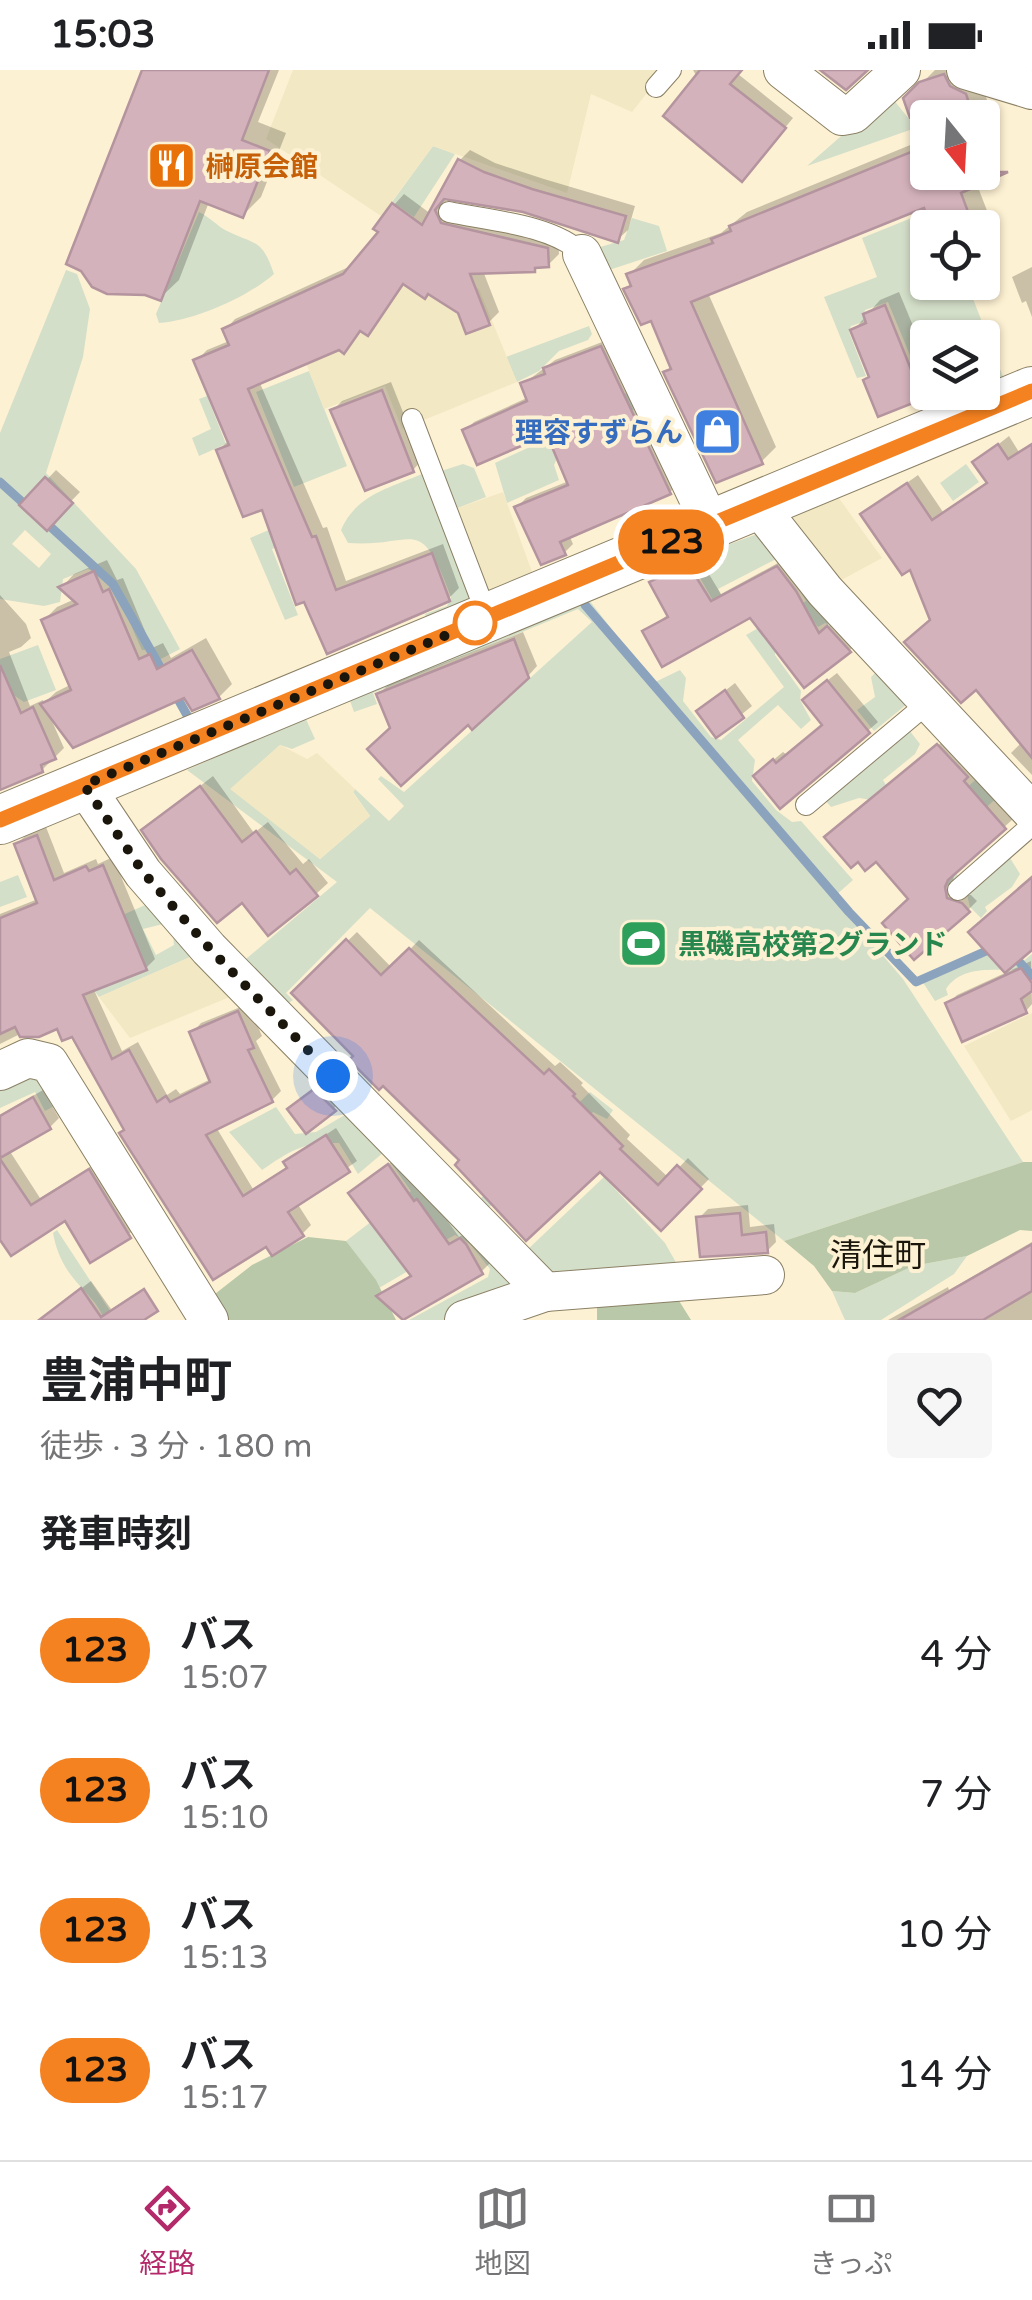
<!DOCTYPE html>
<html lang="ja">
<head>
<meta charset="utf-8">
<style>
	body { margin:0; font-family:"Varela Round","Noto Sans JP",sans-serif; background:#f6f6f6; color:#202124; height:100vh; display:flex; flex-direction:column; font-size:38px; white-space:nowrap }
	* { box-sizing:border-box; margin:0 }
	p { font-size:32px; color:#757577 }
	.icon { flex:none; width:55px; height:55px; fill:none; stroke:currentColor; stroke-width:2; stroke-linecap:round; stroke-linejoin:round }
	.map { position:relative; height:1250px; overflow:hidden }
	.drawer { display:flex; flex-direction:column; background:#fff; flex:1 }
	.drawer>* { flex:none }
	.badge { padding:0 20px; border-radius:32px; font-size:35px; line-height:65px }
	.needle { width:65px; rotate:162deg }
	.tools { position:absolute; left:910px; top:30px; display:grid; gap:20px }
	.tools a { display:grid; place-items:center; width:90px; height:90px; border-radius:10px; background:#fff; box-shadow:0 2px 8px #0004; font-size:50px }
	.you { position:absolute; width:50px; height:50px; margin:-25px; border:8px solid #fff; border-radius:50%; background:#1a73e8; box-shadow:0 0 0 15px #1a73e833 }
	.map>.badge { position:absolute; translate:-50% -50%; box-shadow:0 0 0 5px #fff }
	h2 { padding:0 40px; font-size:38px; line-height:90px }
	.round { display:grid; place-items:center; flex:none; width:105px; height:105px; border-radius:10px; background:#f6f6f6 }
	.head { display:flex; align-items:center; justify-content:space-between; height:170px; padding:0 40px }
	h1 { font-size:48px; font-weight:700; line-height:75px }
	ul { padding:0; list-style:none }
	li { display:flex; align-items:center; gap:30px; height:140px; padding:0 40px }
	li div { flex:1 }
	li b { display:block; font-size:38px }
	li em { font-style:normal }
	li .badge { min-width:110px; font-weight:700; text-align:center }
	.status { display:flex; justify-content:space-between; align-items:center; height:70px; padding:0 50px; background:#fff; direction:ltr }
	.status svg { height:28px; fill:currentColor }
	.tab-bar { display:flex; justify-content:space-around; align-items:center; height:140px; border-top:2px solid #e0e0e0; background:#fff; font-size:28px; color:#757577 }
	.tab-bar a { display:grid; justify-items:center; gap:5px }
	.tab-bar .active { color:#b32969 }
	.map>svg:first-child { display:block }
	.green { fill:#d4dfc9; fill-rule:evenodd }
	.forest { fill:#b8c8a8 }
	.sand { fill:#f2e8c3 }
	.shadow { fill:#0003 }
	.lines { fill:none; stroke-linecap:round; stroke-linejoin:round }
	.stream { stroke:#8ca3be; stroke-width:9 }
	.building { fill:#d4b2bc; stroke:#b4949e; stroke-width:2.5 }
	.service-casing { stroke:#8b8065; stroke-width:22 }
	.minor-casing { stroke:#8b8065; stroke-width:40 }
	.tertiary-casing { stroke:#8b8065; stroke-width:50 }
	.service { stroke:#fff; stroke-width:20 }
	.minor { stroke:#fff; stroke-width:38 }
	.tertiary { stroke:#fff; stroke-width:48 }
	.line-casing { stroke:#fff; stroke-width:22 }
	.line { stroke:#f58220; stroke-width:15 }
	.walk { stroke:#1a160c; stroke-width:10; stroke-dasharray:0 18 }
	.stop-dot { fill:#fff; stroke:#f58220; stroke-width:5 }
	.labels { text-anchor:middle; stroke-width:8; stroke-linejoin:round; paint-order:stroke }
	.food-label { font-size:28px; font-weight:bold; fill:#c56008; stroke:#fdf1d3; text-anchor:start }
	.shop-label { font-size:28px; font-weight:bold; fill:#366cbe; stroke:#fdf1d3; text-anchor:end }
	.leisure-label { font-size:28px; font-weight:bold; fill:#27864d; stroke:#fdf1d3; text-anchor:start }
	.quarter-label { font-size:32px; fill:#1a160c; stroke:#fdf1d3 }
</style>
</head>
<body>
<div class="status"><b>15:03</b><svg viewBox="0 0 49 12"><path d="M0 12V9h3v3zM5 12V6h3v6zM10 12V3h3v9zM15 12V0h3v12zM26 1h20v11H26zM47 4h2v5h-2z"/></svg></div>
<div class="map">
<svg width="1032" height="1250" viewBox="0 0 1032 1250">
	<rect width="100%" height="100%" fill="#fdf1d3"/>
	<g class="green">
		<polygon points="889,24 913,54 927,49 927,54 807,96"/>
		<polygon points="433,76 455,84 414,147 392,132"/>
		<path d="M 199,142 C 210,147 217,156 227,161 C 256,175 262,169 274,204 C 248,227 194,251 159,253 L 156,244 Z"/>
		<polygon points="919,145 927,167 928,212 967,213 1005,312 983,321 982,268 928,268 928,322 978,323 933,341 888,232 865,240 863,252 851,256 849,262 866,306 857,308 824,227 877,207 862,168"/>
		<polygon points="632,148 659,156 667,181 600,203 590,180 624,170"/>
		<path d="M 66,200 L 77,204 L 90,239 L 83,287 L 46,403 L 136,499 L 180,579 L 159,590 L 152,580 L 142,580 C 129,553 117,510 88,499 L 63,509 L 60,532 L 44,536 L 0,529 L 0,363 ZM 25,460 L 51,484 L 39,498 L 12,474 Z"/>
		<polygon points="589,256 592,264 588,270 559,281 539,301 517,312 506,287"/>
		<polygon points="309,301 347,396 294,417 256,322"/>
		<path d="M 630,322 L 637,338 C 610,351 566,366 554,395 L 559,410 L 507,433 L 495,393 L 545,370 L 549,375 L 570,367 L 599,332 Z"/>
		<polygon points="207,326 226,374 199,386 192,368 211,359 199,329"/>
		<polygon points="463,394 474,398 486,427 455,439 441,401"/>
		<polygon points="966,394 979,412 953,431 940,413"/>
		<path d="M 422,404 L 471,532 L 427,550 L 425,544 L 447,536 L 451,527 C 419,441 417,478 348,473 L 341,460 C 356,425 389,418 422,404 Z"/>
		<polygon points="302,446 309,464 272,479 298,545 285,550 250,468"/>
		<polygon points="760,463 776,471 816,525 855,567 847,567 825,553 818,557 812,549 776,573 775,585 801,621 800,630 811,650 801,659 778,635 738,670 755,690 752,711 776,740 792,752 801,751 853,810 835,826 751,732 903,909 1023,1092 784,1171 370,838 286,923 293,930 281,938 240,894 337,812 187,700 305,647 315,669 292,679 280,675 231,719 320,789 370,746 353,722 355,719 389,751 404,736 378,709 381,706 404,722 592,552 578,539 373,623 377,634 354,642 349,628 589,530 617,566 613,571 649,615 680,600 686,608 683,631 711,667 721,670 784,617 746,565 806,531 780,487 718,519 737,556 730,560 689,489 698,486 708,492 723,486 719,478"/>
		<polygon points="38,575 56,620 24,632 9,622 0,625 0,589"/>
		<polygon points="881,597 907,634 874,661 857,640 875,627 871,607"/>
		<polygon points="909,660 920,674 915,684 883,710 914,764 981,705 999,726 981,742 927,771 959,807 936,826 871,730 859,728 831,737 825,730"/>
		<polygon points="1010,788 1020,804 1012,817 985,837 987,841 981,848 970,837 967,825"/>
		<polygon points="18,805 27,827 0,837 0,812"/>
		<path d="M 152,832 L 171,852 L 143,859 L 156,885 L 174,875 L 173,866 L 179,863 L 197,884 L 99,927 L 59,873 ZM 130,856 L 147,900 L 98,919 L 102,866 Z"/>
		<path d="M 1002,874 L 1021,893 L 1032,884 L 1032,910 L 1023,900 C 997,901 962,894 946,919 L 948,925 L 935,931 L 922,911 Z"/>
		<polygon points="41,1003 58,1034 45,1041 35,1022 0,1038 0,1015"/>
		<polygon points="590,1022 613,1040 607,1049 593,1042 486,1140 477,1132"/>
		<path d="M 276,1037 L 295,1064 L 316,1062 L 348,1043 L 384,1082 L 358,1104 L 339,1073 C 303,1072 291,1080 262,1100 L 229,1062 Z"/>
		<polygon points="398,1089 520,1222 443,1250 409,1250 488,1207 490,1199 470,1174 455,1165 440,1173 432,1187 379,1218 346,1171 411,1121 391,1093"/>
		<polygon points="604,1107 665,1173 678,1196 555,1212 525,1182"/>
		<path d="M 57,1160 L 116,1250 L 104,1250 C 99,1233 85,1223 74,1209 C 63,1196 56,1180 53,1163 Z"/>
		<polygon points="967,1186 954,1204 881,1250 845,1250 832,1221 855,1223 913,1196"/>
	</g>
	<g class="forest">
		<polygon points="1023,1092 1032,1092 1032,1161 1020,1160 967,1186 913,1196 855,1223 832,1221 814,1196 784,1171"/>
		<polygon points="308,1167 346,1171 376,1210 396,1250 219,1250 206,1231 252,1195"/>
		<polygon points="676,1226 691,1250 597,1250 597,1234"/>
	</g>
	<g class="sand">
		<polygon points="293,0 665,0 632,42 591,24 567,123 433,76 381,146 266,69"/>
		<polygon points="410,170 479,219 517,312 402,359 385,316 324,339 306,293"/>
		<polygon points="503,422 532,502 485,521 455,439"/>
		<polygon points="838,427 882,488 834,514 783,450"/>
		<polygon points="280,675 307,689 317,683 355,719 353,723 370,746 320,789 230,719"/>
		<polygon points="197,884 237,924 130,968 99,927"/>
		<polygon points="1032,943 1032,1040 1011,1051 964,976"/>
	</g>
	<g class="shadow">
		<polygon points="145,0 279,0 258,52 286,63 261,127 243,145 209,132 179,210 160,228 83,199"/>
		<polygon points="693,0 741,0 738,4 793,48 751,99"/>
		<polygon points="935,0 964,0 980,9 990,39 982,48 928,48 928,102 982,102 982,88 988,100 976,112 996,164 982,177 982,158 934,158 925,134 708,223 776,377 761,392 666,303 673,296 652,248 626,219 632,213 629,205 644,190 721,163 747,142 920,71 906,29"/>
		<polygon points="470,80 495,93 544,109 635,136 628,160 617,170 524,139 444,127 451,143 558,168 559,184 548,195 538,195 534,199 483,201 499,242 488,253 460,242 429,221 405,213 378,252 368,263 362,259 344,281 339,278 259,311 323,458 327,457 346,511 443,474 459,518 449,528 328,581 263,437 219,380 229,370 196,291 207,280 229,271 225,260 235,249 353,195 381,162 394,135 404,124 431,144 460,90"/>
		<polygon points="1032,197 1032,247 1026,231 1022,233 1012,207"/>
		<polygon points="899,222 928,292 928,321 922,327 871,306 853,261 880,230"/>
		<polygon points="610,269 679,413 670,422 569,465 573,474 564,483 517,437 526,428 569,411 548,362 465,361 474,352 529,327 523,314 555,290"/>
		<polygon points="391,312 422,390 413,400 333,340 342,331"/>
		<polygon points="1009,366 1019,382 1032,373 1032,705 1011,683 1022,672 932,550 911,497 863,444 918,405 943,442 989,411 976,392"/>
		<polygon points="56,400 80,422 46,457 23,435"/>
		<polygon points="698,486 721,524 787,488 805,511 829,556 838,549 858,572 849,581 751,545 645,561 669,544 652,512 661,503"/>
		<polygon points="107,490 117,510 123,508 152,578 163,573 171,588 206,568 232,614 219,627 193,637 185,624 51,649 64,678 42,700 0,718 0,525 26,554 31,568 21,577 9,582 30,636 43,630 44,633 56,622 72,614 44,550 57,537 75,529 62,517 74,504"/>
		<polygon points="523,562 537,596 528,606 392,658 379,624 388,615"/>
		<polygon points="837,603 878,652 781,736 765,697 783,682 787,685 825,654 814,621"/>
		<polygon points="735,613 752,636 716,665 699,641"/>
		<polygon points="948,667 1013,749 954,803 953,814 962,824 971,825 977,831 968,840 911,829 876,788 836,759"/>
		<polygon points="213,706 254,763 268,752 303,794 309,789 328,813 316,824 242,829 144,760"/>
		<polygon points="46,757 64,803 96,789 98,794 113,787 155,889 146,898 94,920 122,981 138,972 167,1025 176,1019 180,1024 211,1009 192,963 201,953 248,934 262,966 256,971 281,1021 272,1030 216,1057 253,1119 289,1096 286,1093 296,1084 336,1058 357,1091 297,1133 311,1155 302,1164 267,1173 126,1059 73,963 58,956 38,965 18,965 0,974 0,844 38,829 17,774 26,765"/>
		<polygon points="357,862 392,898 419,870 555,996 560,992 583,1013 581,1015 630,1065 627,1069 669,1108 688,1088 709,1109 661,1158 600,1099 463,1090 294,923"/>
		<polygon points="1031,891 1032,934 1026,941 948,934 957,925"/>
		<polygon points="325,1011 344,1030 306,1060 300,1030"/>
		<polygon points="43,1020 59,1048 50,1057 9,1080 40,1128 98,1092 139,1157 91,1189 65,1148 0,1165 0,1045"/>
		<polygon points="398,1087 427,1122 459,1167 471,1160 491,1192 481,1202 380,1226 413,1204 361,1114"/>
		<polygon points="748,1135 750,1157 774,1154 776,1172 767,1181 699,1148 708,1139"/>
		<polygon points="1032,1172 1032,1250 888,1250 948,1217 949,1220"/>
		<polygon points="91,1211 111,1239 100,1250 40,1250"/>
	</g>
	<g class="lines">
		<g class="stream">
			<polyline points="0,412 30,439"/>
			<polyline points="42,449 113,514 164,604"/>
			<polyline points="585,535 849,842 916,912 993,878"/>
			<polyline points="174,622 192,654"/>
			<polyline points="1014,886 1032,906"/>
		</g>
	</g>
	<g class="building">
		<polygon points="142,0 269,0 242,70 270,81 243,148 200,131 161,231 145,225 107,224 92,217 81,201 66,194"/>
		<polygon points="700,0 742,0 730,14 786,58 742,112 663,46"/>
		<polygon points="820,0 868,0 846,20"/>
		<polygon points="944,4 950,16 966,24 974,48 910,48 903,28 919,12"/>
		<polygon points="928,75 928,102 1008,102 961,123 974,158 931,158 924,138 691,232 763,394 716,413 663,302 671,299 651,251 641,255 623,219 631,216 626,204 713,173 711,169 731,161 729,156"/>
		<polygon points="458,89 484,102 532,119 626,146 618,173 523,142 444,129 435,140 441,153 548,178 549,197 535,198 535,202 470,204 490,255 466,264 458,243 428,224 425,229 403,214 368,266 360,261 344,284 339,280 248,319 312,467 316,466 336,520 432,483 450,531 327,584 304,532 296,535 262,440 243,447 216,380 229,375 193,290 229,275 222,259 343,204 378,162 373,159 392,133 422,155"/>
		<polygon points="885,235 923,329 878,347 863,310 869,307 850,260 866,253 863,244"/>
		<polygon points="601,276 671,424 560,472 566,485 541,495 514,437 568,415 547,365 477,395 462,360 527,331 520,313 545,304 543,298"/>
		<polygon points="382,320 414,402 365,421 330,340"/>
		<polygon points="998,374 1008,389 1032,374 1032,688 976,620 961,633 904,572 930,550 910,500 902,505 860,444 907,413 932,450 987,413 972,392"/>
		<polygon points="45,407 73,433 47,461 19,435"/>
		<polygon points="688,494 711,531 777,496 796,521 819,563 827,556 851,582 804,618 750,548 662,597 642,561 668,547 649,512"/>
		<polygon points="94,501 103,522 109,519 139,589 150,584 157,599 192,580 220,629 192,641 184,628 73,678 40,634 71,620 41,550 77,534 58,517"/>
		<polygon points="514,569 529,608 472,660 468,655 401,716 367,679 390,658 376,624"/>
		<polygon points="0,595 21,643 33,637 56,689 41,695 43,702 0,720"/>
		<polygon points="827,610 870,663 780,739 753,706 773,689 776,693 822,655 802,630"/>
		<polygon points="725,620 744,648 716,668 696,641"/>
		<polygon points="937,674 968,707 964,711 1006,759 948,810 945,817 947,828 962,833 970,842 914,890 882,853 908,829 876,792 865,801 858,792 851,798 824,767"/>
		<polygon points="200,716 242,772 256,761 290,804 296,799 318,826 268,866 242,833 217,853 161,789 141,760"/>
		<polygon points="37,765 54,810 86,796 89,801 103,795 147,900 83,925 112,989 129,980 157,1032 166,1026 170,1032 210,1012 189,962 238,941 254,978 248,980 273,1032 206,1065 243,1126 287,1098 283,1092 326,1065 350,1102 288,1142 304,1166 272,1186 266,1177 213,1210 119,1063 124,1060 72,967 62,971 57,959 39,967 20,967 15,957 0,964 0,848 37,833 14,774"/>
		<polygon points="1032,807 1032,880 1005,903 968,862"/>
		<polygon points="346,869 381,905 409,878 544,1004 549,999 575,1024 573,1026 623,1076 620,1079 658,1115 677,1095 702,1119 661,1161 600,1102 526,1171 455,1095 459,1090 383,1016 379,1020 349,990 353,986 291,923"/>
		<polygon points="1021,898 1032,913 1032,921 1021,929 1027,943 962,972 945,933"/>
		<polygon points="314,1019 336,1041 306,1064 287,1039"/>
		<polygon points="33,1027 51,1059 0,1088 0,1046"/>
		<polygon points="0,1089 31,1135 89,1099 131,1168 90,1193 65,1151 11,1186 0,1170"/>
		<polygon points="388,1094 414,1131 417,1129 449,1174 460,1168 466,1174 483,1204 403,1250 376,1226 411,1206 348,1123"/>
		<polygon points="740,1143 742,1165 766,1162 768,1183 700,1187 696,1147"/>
		<polygon points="1032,1174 1032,1221 983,1250 899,1250"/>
		<polygon points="81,1218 101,1247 144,1219 158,1241 144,1250 39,1250"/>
	</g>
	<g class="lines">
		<defs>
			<g id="service">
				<polyline points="656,17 671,0"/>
				<path d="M 449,142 C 487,150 555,155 582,184"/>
				<polyline points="412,349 488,548"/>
				<polyline points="806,735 929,632"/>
				<polyline points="958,820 1032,755"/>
			</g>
			<g id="minor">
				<polyline points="783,0 842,46 853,44 901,0"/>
				<polyline points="966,0 1032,20"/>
				<polyline points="582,184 711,455"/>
				<polyline points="758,436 825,521 1032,742"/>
				<polyline points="84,715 143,803 209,879 545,1222 464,1250"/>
				<polyline points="0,1001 28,988 49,993 209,1250"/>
				<polyline points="545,1222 765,1205"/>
			</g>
			<polyline id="tertiary" points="0,750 1032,321"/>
		</defs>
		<use href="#service" class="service-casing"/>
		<use href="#minor" class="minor-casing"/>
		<use href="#tertiary" class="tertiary-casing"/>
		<use href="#service" class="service"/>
		<use href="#minor" class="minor"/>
		<use href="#tertiary" class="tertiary"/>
	</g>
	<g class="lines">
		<defs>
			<polyline id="line" points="0,750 1032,321"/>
		</defs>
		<use href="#line" class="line-casing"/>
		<use href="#line" class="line"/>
		<polyline class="walk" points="333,1006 210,879 143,802 84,715 488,548 475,553"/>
	</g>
	<defs>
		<symbol id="restaurant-square" viewBox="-11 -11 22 22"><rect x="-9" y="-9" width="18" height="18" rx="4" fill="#e8710a" stroke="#fdf1d3"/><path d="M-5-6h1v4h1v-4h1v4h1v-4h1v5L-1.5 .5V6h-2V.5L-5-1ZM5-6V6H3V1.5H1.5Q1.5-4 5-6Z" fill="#fff"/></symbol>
		<symbol id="shop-square" viewBox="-11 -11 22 22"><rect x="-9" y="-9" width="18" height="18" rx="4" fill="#3f7fe0" stroke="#fdf1d3"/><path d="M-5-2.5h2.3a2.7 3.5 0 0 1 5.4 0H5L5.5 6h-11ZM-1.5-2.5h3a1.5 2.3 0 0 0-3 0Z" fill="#fff"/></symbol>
		<symbol id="stadium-square" viewBox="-11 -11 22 22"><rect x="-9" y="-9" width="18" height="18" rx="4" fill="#2e9e5b" stroke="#fdf1d3"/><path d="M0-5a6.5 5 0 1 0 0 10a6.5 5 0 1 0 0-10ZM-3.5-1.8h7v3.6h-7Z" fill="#fff"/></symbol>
	</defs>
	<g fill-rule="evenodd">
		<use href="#restaurant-square" x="144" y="68" width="55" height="55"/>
		<use href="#shop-square" x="690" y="334" width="55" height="55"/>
		<use href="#stadium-square" x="616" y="846" width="55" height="55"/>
	</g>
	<circle class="stop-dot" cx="475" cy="553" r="20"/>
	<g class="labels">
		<g class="food-label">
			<text x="206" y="106">榊原会館</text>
		</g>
		<g class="shop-label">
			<text x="683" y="372">理容すずらん</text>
		</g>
		<g class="leisure-label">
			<text x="678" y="884">黒磯高校第2グランド</text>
		</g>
		<g class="quarter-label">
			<text x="878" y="1196">清住町</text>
		</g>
	</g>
</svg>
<div class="tools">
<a><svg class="needle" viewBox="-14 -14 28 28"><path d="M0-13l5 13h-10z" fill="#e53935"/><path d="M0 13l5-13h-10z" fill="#757577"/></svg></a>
<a><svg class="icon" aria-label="locate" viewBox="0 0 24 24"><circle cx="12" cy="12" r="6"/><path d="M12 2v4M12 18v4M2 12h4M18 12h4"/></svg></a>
<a><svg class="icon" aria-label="layers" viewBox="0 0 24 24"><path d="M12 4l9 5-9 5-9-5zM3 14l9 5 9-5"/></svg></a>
</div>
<div class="you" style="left:333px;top:1006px"></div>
<b class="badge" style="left:671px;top:472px;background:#f58220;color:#111">123</b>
</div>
<section class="drawer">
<div class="head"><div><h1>豊浦中町</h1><p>徒歩 · 3 分 · 180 m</p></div><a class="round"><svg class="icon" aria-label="heart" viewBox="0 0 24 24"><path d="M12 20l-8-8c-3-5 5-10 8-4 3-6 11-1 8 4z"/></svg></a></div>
<h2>発車時刻</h2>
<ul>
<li><span class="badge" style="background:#f58220;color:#111">123</span><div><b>バス</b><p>15:07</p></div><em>4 分</em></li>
<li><span class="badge" style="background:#f58220;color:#111">123</span><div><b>バス</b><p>15:10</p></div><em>7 分</em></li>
<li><span class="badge" style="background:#f58220;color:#111">123</span><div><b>バス</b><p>15:13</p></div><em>10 分</em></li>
<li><span class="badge" style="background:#f58220;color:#111">123</span><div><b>バス</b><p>15:17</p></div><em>14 分</em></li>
</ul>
</section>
<nav class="tab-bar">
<a class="active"><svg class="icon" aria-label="directions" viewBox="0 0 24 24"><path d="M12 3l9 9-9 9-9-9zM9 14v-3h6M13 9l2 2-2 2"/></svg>経路</a>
<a><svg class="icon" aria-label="map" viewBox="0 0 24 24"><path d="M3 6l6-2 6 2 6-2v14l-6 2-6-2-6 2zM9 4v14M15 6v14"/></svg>地図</a>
<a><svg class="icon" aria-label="tickets" viewBox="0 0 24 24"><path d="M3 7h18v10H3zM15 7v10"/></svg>きっぷ</a>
</nav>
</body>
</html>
